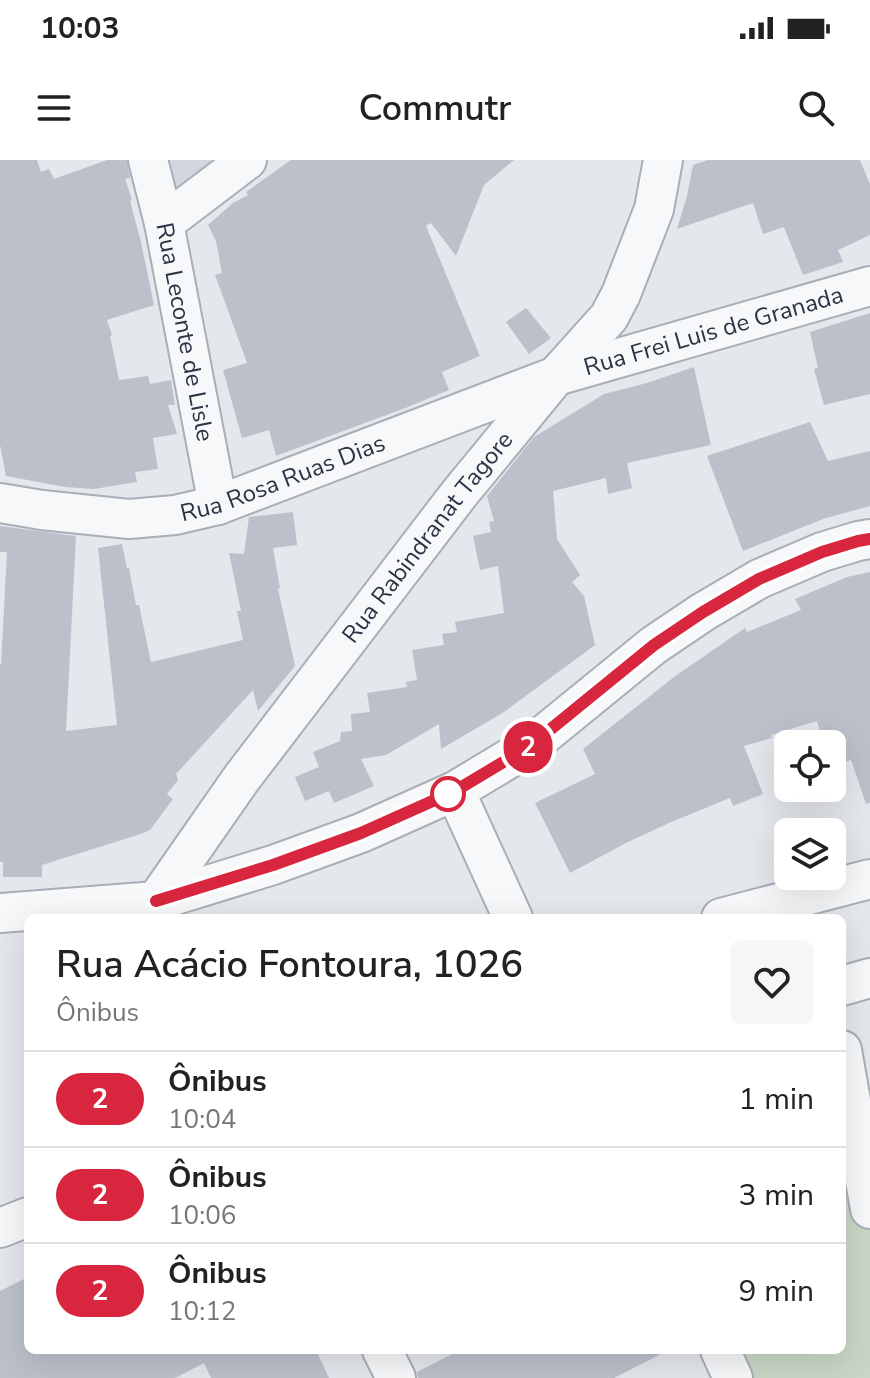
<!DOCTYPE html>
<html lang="pt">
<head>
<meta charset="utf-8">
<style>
	body { margin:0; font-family:"Nunito Sans",sans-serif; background:#f6f6f6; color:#222; height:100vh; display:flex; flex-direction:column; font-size:30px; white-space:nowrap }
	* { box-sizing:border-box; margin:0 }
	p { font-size:26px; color:#767676 }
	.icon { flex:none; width:44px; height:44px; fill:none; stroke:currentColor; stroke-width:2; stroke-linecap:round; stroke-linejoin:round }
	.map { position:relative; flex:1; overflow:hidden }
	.details { position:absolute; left:24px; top:754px; width:822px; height:440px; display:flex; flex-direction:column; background:#fff; border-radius:12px; box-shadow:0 8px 32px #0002 }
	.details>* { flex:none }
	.badge { padding:0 16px; border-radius:26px; font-size:28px; line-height:52px }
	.buttons { position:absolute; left:774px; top:570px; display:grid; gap:16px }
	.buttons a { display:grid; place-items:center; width:72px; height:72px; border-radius:12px; background:#fff; box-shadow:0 8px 32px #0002; font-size:40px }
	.map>.badge { position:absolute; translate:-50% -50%; box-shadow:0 0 0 4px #fff }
	.round { display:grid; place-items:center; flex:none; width:84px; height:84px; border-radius:12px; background:#f6f6f6 }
	.head { display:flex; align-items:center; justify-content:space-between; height:136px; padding:0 32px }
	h1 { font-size:38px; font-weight:600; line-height:60px }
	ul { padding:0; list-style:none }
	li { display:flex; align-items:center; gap:24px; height:96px; padding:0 32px; border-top:2px solid #e0e0e0 }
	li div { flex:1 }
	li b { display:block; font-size:30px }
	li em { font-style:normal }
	li .badge { min-width:88px; font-weight:700; text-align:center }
	.status { display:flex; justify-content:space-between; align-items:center; height:56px; padding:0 40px; background:#fff; direction:ltr }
	.status svg { height:22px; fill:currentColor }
	header { display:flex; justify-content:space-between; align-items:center; height:104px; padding:0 32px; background:#fff; font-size:36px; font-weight:600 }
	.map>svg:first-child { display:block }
	.built { fill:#d2d6de }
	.green { fill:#c9d6c5 }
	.building { fill:#bbc0ca }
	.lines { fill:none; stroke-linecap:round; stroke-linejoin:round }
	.minor-casing { stroke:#a9aeb7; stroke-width:42 }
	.minor { stroke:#f7f8fa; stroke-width:38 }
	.line-casing { stroke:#fff; stroke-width:18 }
	.line { stroke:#d7263d; stroke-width:12 }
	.stop-dot { fill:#fff; stroke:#d7263d; stroke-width:4 }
	.labels { text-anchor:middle; stroke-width:6; stroke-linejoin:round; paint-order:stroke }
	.street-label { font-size:24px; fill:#2b3445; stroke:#f4f6f9 }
</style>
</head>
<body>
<div class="status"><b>10:03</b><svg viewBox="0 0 49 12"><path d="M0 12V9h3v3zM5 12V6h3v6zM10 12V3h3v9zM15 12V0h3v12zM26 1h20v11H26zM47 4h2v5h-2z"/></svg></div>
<header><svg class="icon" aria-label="menu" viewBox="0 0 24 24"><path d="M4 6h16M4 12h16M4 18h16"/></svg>Commutr<svg class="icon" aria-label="search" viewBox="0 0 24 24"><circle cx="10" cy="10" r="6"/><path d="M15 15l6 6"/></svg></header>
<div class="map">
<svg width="870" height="1218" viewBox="0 0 870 1218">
	<rect width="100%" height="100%" fill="#e4e7ec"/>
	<polygon class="built" points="160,0 231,0 169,36"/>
	<polygon class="green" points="842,991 870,1060 870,1218 740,1218 727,1190 842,1190"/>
	<g class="building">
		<polygon points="0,0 37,0 41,12 49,9 54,19 107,0 127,0 130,18 125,19 132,40 130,41 141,82 154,145 107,160 112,175 110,176 119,220 148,216 150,224 171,220 175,245 168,245 177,274 153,278 158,309 135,312 137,322 94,329 65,327 6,316 0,285"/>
		<polygon points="291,0 514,0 484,25 456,96 431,63 426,66 480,196 442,212 449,230 408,247 276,296 269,270 242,278 223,210 247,203 215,115 222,113 216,81 208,65 233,43 248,35 246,32"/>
		<polygon points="708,0 860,0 870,24 870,75 838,90 843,102 803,115 784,67 763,74 753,43 677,69 687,36 693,5"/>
		<polygon points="526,148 551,178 529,194 506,162"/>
		<polygon points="870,153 870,234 824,245 814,209 818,208 810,172"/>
		<polygon points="694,207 711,285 627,303 632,328 608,334 606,318 553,331 557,379 580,415 572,422 584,436 595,485 504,552 441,589 439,564 386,595 361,599 374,626 334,643 329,631 305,641 295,617 319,607 313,592 340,581 341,572 352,571 351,554 370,552 367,533 407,527 406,522 417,520 412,490 444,485 442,474 457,472 455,462 504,453 498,406 480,410 473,376 491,372 489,362 494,361 487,336 534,277 604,234 647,223"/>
		<polygon points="810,262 828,301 870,291 870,346 823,359 743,391 707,296"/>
		<polygon points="293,352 297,385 273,388 280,428 278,429 295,506 258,551 253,530 176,614 178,620 167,634 173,639 150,670 141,674 42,705 42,717 3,717 3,702 0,702 0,504 1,505 7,392 0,392 0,366 76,376 66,571 117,565 98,388 122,384 127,408 129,408 136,445 139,445 151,502 243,480 237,451 241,451 229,393 244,394 249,357"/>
		<polygon points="870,412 870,643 866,644 851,600 832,606 832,584 824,584 817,561 771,575 772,578 744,586 763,634 733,646 730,638 669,663 628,682 570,713 535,643 595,614 583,589 674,517 745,468 747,472 801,450 795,439 847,417"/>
		<polygon points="28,1117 28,1190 316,1190 329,1218 211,1218 204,1203 175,1218 0,1218 0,1131"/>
		<polygon points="460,1190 669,1190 614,1218 418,1218 417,1212"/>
	</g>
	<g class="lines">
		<defs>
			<g id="minor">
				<path id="s1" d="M 148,0 L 164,63 L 218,345"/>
				<polyline points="164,63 247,0"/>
				<path id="s2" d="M 0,343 L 42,350 L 129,359 L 175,355 L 218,345 L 556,216 L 870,126"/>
				<polyline points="455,631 513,758"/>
				<path id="s3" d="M 156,741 L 241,619 L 459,334 L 556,216 L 609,157 L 621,134 L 654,49 L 663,0"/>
				<polyline points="0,753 156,741 273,705 361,673 455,631 530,586 654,485 703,452 759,419 822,392 858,381 870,379"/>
				<polyline points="721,758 870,719"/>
				<polyline points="842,826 870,818"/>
				<polyline points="842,890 870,1049"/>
				<polyline points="0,1068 28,1057"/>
				<polyline points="382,1190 396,1218"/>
				<polyline points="720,1190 733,1218"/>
			</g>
		</defs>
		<use href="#minor" class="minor-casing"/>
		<use href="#minor" class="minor"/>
	</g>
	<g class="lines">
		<defs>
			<polyline id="line" points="156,741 273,705 361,673 455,631 530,586 654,485 703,452 759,419 822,392 858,381 870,379"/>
		</defs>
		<use href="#line" class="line-casing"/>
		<use href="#line" class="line"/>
	</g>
	<circle class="stop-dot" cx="448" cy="634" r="16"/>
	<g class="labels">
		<g class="street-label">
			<text dy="8" stroke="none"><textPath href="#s2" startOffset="746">Rua Frei Luis de Granada</textPath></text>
			<text dy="8" stroke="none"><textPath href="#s1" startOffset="176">Rua Leconte de Lisle</textPath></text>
			<text dy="8" stroke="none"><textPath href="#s2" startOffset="290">Rua Rosa Ruas Dias</textPath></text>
			<text dy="8" stroke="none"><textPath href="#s3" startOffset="454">Rua Rabindranat Tagore</textPath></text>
		</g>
	</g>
</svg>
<div class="buttons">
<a><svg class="icon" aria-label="locate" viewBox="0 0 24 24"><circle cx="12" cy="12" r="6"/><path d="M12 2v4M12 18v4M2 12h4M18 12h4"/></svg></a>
<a><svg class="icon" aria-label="layers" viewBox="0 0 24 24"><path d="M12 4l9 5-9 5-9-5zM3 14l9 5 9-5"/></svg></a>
</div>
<b class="badge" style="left:528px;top:587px;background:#d7263d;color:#fff">2</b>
<section class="details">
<div class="head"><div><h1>Rua Acácio Fontoura, 1026</h1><p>Ônibus</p></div><a class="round"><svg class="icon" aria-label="heart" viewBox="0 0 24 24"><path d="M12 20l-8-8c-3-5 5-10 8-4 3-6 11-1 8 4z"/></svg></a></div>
<ul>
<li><span class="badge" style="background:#d7263d;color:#fff">2</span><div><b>Ônibus</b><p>10:04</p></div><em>1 min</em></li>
<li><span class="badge" style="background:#d7263d;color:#fff">2</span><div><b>Ônibus</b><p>10:06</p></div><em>3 min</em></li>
<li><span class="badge" style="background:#d7263d;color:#fff">2</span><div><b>Ônibus</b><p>10:12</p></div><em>9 min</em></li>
</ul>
</section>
</div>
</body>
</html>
